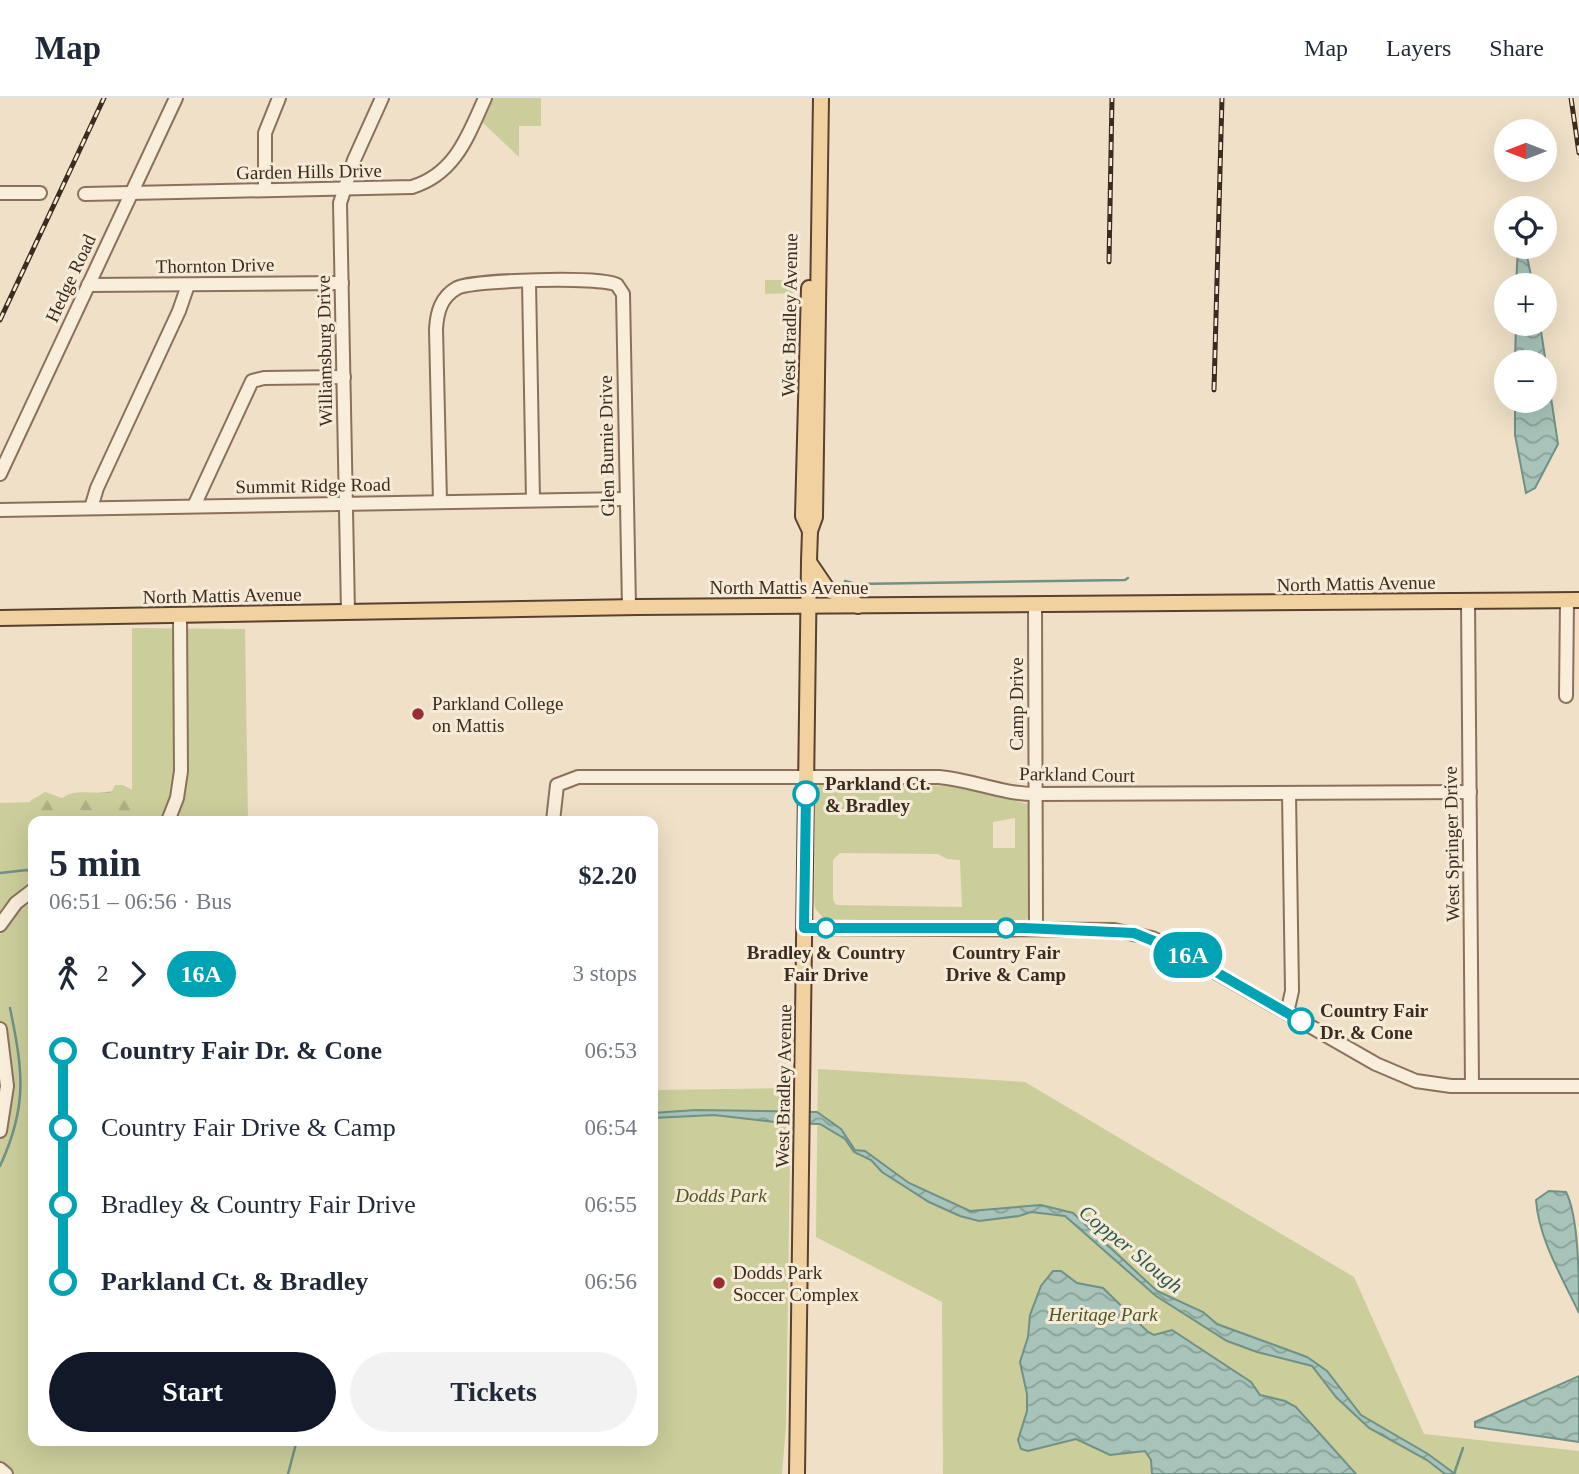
<!DOCTYPE html>
<html lang="en">
<head>
<meta charset="utf-8">
<style>
	body { margin:0; font-family:"Times New Roman",serif; background:#f2f2f3; color:#1f2937; height:100vh; display:flex; flex-direction:column; font-size:26px; white-space:nowrap }
	* { box-sizing:border-box; margin:0 }
	p { font-size:23px; color:#747a83 }
	.icon { flex:none; width:38px; height:38px; fill:none; stroke:currentColor; stroke-width:2; stroke-linecap:round; stroke-linejoin:round }
	.map { position:relative; flex:1; overflow:hidden }
	.panel { position:absolute; left:28px; top:718px; width:630px; height:630px; display:flex; flex-direction:column; background:#fff; border-radius:14px; box-shadow:0 7px 28px #0002 }
	.panel>* { flex:none }
	.badge { padding:0 14px; border-radius:23px; font-size:24px; line-height:46px }
	.needle { width:46px; rotate:270deg }
	.buttons { position:absolute; left:1494px; top:21px; display:grid; gap:14px }
	.buttons a { display:grid; place-items:center; width:63px; height:63px; border-radius:50%; background:#fff; box-shadow:0 7px 28px #0002; font-size:35px }
	.map>.badge { position:absolute; translate:-50% -50%; box-shadow:0 0 0 4px #fff }
	.legs { display:flex; align-items:center; gap:10px; height:77px; padding:0 21px; font-size:23px }
	.legs p { margin-inline-start:auto }
	.headline { display:flex; align-items:center; justify-content:space-between; height:119px; padding:0 21px }
	h1 { font-size:38px; font-weight:600; line-height:52px }
	.primary-button { display:flex; gap:14px; margin-top:auto; padding:14px 21px }
	.primary-button a { flex:1; height:80px; border-radius:42px; background:#111827; color:#fff; font-size:28px; font-weight:600; line-height:80px; text-align:center }
	.primary-button a+a { background:#f2f2f3; color:#1f2937 }
	ul { padding:0 21px; list-style:none }
	li { display:flex; align-items:center; gap:24px; height:77px; font-size:26px }
	li i { display:grid; place-items:center; width:10px; height:100%; margin:0 9px; background:currentColor }
	li i::after { content:''; width:18px; height:18px; margin:-9px; border:5px solid; border-radius:50%; background:#fff }
	li p { margin-inline-start:auto }
	li:first-child i { background:linear-gradient(#0000 50%,currentColor 0) }
	li:last-child i { background:linear-gradient(currentColor 50%,#0000 0) }
	header { display:flex; align-items:center; gap:42px; box-sizing:border-box; height:98px; padding:0 35px; background:#fff; border-bottom:2px solid #e0e1e3 }
	header strong { font-size:33px }
	nav { display:flex; gap:38px; margin-inline-start:auto; font-size:24px }
	.map>svg:first-child { display:block }
	.green { fill:#cbcd9b; fill-rule:evenodd }
	.forest { fill:url(#forest-firs) }
	.water { fill:url(#water-waves); stroke:#6f9186; stroke-width:2 }
	.lines { fill:none; stroke-linecap:round; stroke-linejoin:round }
	.stream { stroke:#6f9186; stroke-width:2.5 }
	.minor-casing { stroke:#8b715c; stroke-width:16 }
	.major-casing { stroke:#594030; stroke-width:18 }
	.minor { stroke:#f9eedb; stroke-width:12 }
	.major { stroke:#f1d1a0; stroke-width:14 }
	.rail-casing { stroke:#3b2b20; stroke-width:5 }
	.rail { stroke:#f6ebd7; stroke-width:2.5; stroke-dasharray:8; stroke-linecap:butt }
	.line-1-casing { stroke:#fff; stroke-width:16 }
	.line-1 { stroke:#00a3b4; stroke-width:10 }
	.poi-dot { fill:#9a2c36; stroke:#f6ebd7; stroke-width:2.5 }
	.stop-1-dot { fill:#fff; stroke:#00a3b4; stroke-width:3.5 }
	.labels { text-anchor:middle; stroke-width:6; stroke-linejoin:round; paint-order:stroke }
	.street-label { font-size:19px; fill:#3b2b20; stroke:#f6ebd7 }
	.poi-label { font-size:19px; fill:#3b2b20; stroke:#f6ebd7; text-anchor:start }
	.stop-label { font-size:19px; font-weight:bold; fill:#3b2b20; stroke:#f6ebd7; text-anchor:start }
	.park-label { font-size:19px; font-style:italic; fill:#4f5727; stroke:#f6ebd7 }
	.water-label { font-size:21px; font-style:italic; fill:#2f5b54; stroke:#f6ebd7 }
</style>
</head>
<body>
<header>
<strong>Map</strong>
<nav><a>Map</a><a>Layers</a><a>Share</a></nav>
</header>
<div class="map">
<svg width="1579" height="1376" viewBox="0 0 1579 1376">
	<defs>
		<pattern id="forest-firs" width="22" height="20" patternUnits="userSpaceOnUse" patternTransform="scale(1.75)"><rect width="22" height="20" fill="#cbcd9b"/><path d="M5 1l3.5 6h-7zM16 11l3.5 6h-7z" fill="#afb085"/></pattern>
		<pattern id="water-waves" width="16" height="10" patternUnits="userSpaceOnUse" patternTransform="scale(1.75)"><rect width="16" height="10" fill="#a8c3b9"/><path d="M0 5q4-4 8 0t8 0" fill="none" stroke="#8a9f96"/></pattern>
	</defs>
	<rect width="100%" height="100%" fill="#efe0c7"/>
	<g class="green">
		<polygon points="491,0 541,0 541,28 519,28 519,59 481,23"/>
		<polygon points="765,182 794,182 794,195 765,196"/>
		<polygon points="132,530 245,531 248,723 33,723 33,1342 653,1342 653,992 791,990 786,1328 782,1376 0,1376 0,705 132,701"/>
		<path d="M 820,686 L 956,688 L 1028,706 L 1031,712 L 1030,819 L 1021,826 L 824,821 L 815,810 L 814,800 L 815,694 ZM 1015,720 L 1015,750 L 993,750 L 993,724 ZM 840,755 L 938,756 L 947,761 L 960,762 L 962,809 L 836,807 L 833,802 L 833,762 Z"/>
		<polygon points="818,971 1025,984 1354,1179 1424,1336 1579,1353 1579,1376 943,1376 942,1204 816,1139"/>
	</g>
	<path class="forest" d="M 115,687 L 123,687 L 138,695 L 141,702 L 138,711 L 123,715 L 60,711 L 45,715 L 29,710 L 30,703 L 45,694 L 62,700 C 78,689 95,698 112,693 Z"/>
	<g class="water">
		<polygon points="1518,149 1525,149 1533,187 1516,187"/>
		<polygon points="1516,226 1540,226 1558,346 1535,390 1526,395 1515,337 1515,303 1545,303 1545,264 1515,264"/>
		<polygon points="696,1012 817,1014 841,1031 855,1052 865,1053 909,1085 970,1113 1041,1107 1073,1115 1157,1193 1203,1214 1217,1226 1307,1259 1327,1273 1361,1317 1428,1356 1455,1376 1445,1376 1427,1362 1369,1330 1336,1299 1312,1268 1257,1254 1227,1243 1156,1198 1065,1118 1031,1114 1019,1118 979,1123 960,1118 929,1104 882,1074 871,1062 854,1054 845,1041 820,1026 783,1025 714,1017 653,1020 653,1015"/>
		<path d="M 1549,1093 L 1566,1094 C 1579,1119 1579,1183 1579,1215 C 1562,1179 1539,1142 1536,1102 Z"/>
		<polygon points="1053,1173 1061,1173 1077,1185 1103,1190 1148,1234 1154,1237 1172,1232 1251,1284 1260,1297 1285,1303 1296,1309 1356,1376 1152,1376 1151,1362 1145,1353 1110,1357 1076,1341 1028,1353 1021,1351 1018,1342 1027,1313 1027,1296 1020,1264 1028,1239 1030,1217 1041,1188"/>
		<polygon points="1579,1278 1579,1344 1475,1329 1475,1324"/>
	</g>
	<g class="lines">
		<g class="stream">
			<polyline points="845,483 856,486 1125,482 1128,480"/>
			<polyline points="0,775 27,772 33,774"/>
			<path d="M 0,1068 C 28,1008 23,973 10,910"/>
			<polyline points="288,1376 297,1342"/>
			<polyline points="1454,1376 1463,1350"/>
		</g>
		<defs>
			<g id="minor">
				<polyline points="265,92 265,35 279,0"/>
				<polyline points="0,95 40,95"/>
				<path d="M 85,96 L 412,89 C 455,76 468,38 485,0"/>
				<polyline points="529,184 533,402"/>
				<polyline points="88,187 342,185"/>
				<polyline points="0,376 176,0"/>
				<path d="M 440,404 L 436,231 C 437,214 441,199 457,190 C 473,182 601,178 617,187 L 623,196 L 629,509"/>
				<polyline points="194,408 252,283 264,280 344,279"/>
				<polyline points="91,410 97,390 179,213 188,187"/>
				<polyline points="0,412 626,401"/>
				<polyline points="1468,503 1472,988"/>
				<polyline points="1035,506 1036,831"/>
				<polyline points="348,514 340,105 354,62 382,0"/>
				<polyline points="1566,598 1567,502"/>
				<polyline points="168,723 177,700 181,673 180,517"/>
				<path d="M 553,723 L 557,687 L 578,679 L 939,679 C 972,682 1002,696 1035,696 L 1470,694"/>
				<polyline points="0,827 16,805 33,792"/>
				<polyline points="804,830 1114,832 1152,840 1170,848 1376,966 1416,983 1451,988 1579,988"/>
				<polyline points="1287,915 1292,893 1289,696"/>
				<polyline points="0,931 7,988 0,1033"/>
				<polyline points="0,1371 6,1376"/>
			</g>
			<g id="major">
				<polyline points="809,190 803,418 810,433"/>
				<polyline points="809,464 828,492 849,499 858,508"/>
				<polyline points="0,520 638,509 1579,502"/>
				<polyline points="797,1376 809,463 810,433 815,419 821,0"/>
			</g>
		</defs>
		<use href="#minor" class="minor-casing"/>
		<use href="#major" class="major-casing"/>
		<use href="#minor" class="minor"/>
		<use href="#major" class="major"/>
		<defs>
			<g id="rail">
				<polyline points="1571,0 1579,55"/>
				<polyline points="1109,164 1112,0"/>
				<polyline points="0,222 104,0"/>
				<polyline points="1214,292 1222,0"/>
			</g>
		</defs>
		<use href="#rail" class="rail-casing"/>
		<use href="#rail" class="rail"/>
	</g>
	<g class="lines">
		<defs>
			<polyline id="line-1" points="806,696 804,830 1024,830 1134,835 1183,855 1301,923"/>
		</defs>
		<use href="#line-1" class="line-1-casing"/>
		<use href="#line-1" class="line-1"/>
	</g>
	<g class="poi-dot">
		<circle cx="418" cy="616" r="7"/>
		<circle cx="719" cy="1185" r="7"/>
	</g>
	<g class="stop-1-dot">
		<circle cx="806" cy="696" r="12"/>
		<circle cx="826" cy="830" r="9"/>
		<circle cx="1006" cy="830" r="9"/>
		<circle cx="1301" cy="923" r="12"/>
	</g>
	<g class="labels">
		<g class="street-label">
			<text transform="translate(309 73) rotate(-1)" y="7">Garden Hills Drive</text>
			<text transform="translate(215 167) rotate(-1)" y="7">Thornton Drive</text>
			<text transform="translate(70 180) rotate(-65)" y="7">Hedge Road</text>
			<text transform="translate(789 217) rotate(-89)" y="7">West Bradley Avenue</text>
			<text transform="translate(324 253) rotate(-91)" y="7">Williamsburg Drive</text>
			<text transform="translate(606 348) rotate(-91)" y="7">Glen Burnie Drive</text>
			<text transform="translate(313 387) rotate(-1)" y="7">Summit Ridge Road</text>
			<text transform="translate(1356 485) rotate(-1)" y="7">North Mattis Avenue</text>
			<text x="789" y="496">North Mattis Avenue</text>
			<text transform="translate(222 497) rotate(-1)" y="7">North Mattis Avenue</text>
			<text transform="translate(1016 606) rotate(-90)" y="7">Camp Drive</text>
			<text transform="translate(1077 676) rotate(1)" y="7">Parkland Court</text>
			<text transform="translate(1451 746) rotate(-91)" y="7">West Springer Drive</text>
			<text transform="translate(783 988) rotate(-89)" y="7">West Bradley Avenue</text>
		</g>
		<g class="poi-label">
			<text x="432" y="612">Parkland College<tspan x="432" dy="22">on Mattis</tspan></text>
			<text x="733" y="1181">Dodds Park<tspan x="733" dy="22">Soccer Complex</tspan></text>
		</g>
		<g class="stop-label">
			<text x="825" y="692">Parkland Ct.<tspan x="825" dy="22">&amp; Bradley</tspan></text>
			<text x="826" y="861" text-anchor="middle">Bradley &amp; Country<tspan x="826" dy="22">Fair Drive</tspan></text>
			<text x="1006" y="861" text-anchor="middle">Country Fair<tspan x="1006" dy="22">Drive &amp; Camp</tspan></text>
			<text x="1320" y="919">Country Fair<tspan x="1320" dy="22">Dr. &amp; Cone</tspan></text>
		</g>
		<g class="park-label">
			<text x="721" y="1104">Dodds Park</text>
			<text x="1103" y="1223">Heritage Park</text>
		</g>
		<g class="water-label">
			<text transform="translate(1131 1151) rotate(39)" y="7">Copper Slough</text>
		</g>
	</g>
</svg>
<div class="buttons">
<a><svg class="needle" viewBox="-14 -14 28 28"><path d="M0-13l5 13h-10z" fill="#e53935"/><path d="M0 13l5-13h-10z" fill="#747a83"/></svg></a>
<a><svg class="icon" aria-label="locate" viewBox="0 0 24 24"><circle cx="12" cy="12" r="6"/><path d="M12 2v4M12 18v4M2 12h4M18 12h4"/></svg></a>
<a>+</a>
<a>−</a>
</div>
<b class="badge" style="left:1188px;top:857px;background:#00a3b4;color:#fff">16A</b>
<section class="panel">
<div class="headline"><div><h1>5 min</h1><p>06:51 – 06:56 · Bus</p></div><b>$2.20</b></div>
<div class="legs"><svg class="icon" aria-label="walk" viewBox="0 0 24 24"><circle cx="13" cy="4" r="2"/><path d="M13 8l-2 6 4 7M11 14l-3 7M7 12l3-4h3l4 4"/></svg>2<svg class="icon" aria-label="forward" viewBox="0 0 24 24"><path d="M9 5l7 7-7 7"/></svg><b class="badge" style="background:#00a3b4;color:#fff">16A</b><p>3 stops</p></div>
<ul>
<li><i style="color:#00a3b4"></i><b>Country Fair Dr. &amp; Cone</b><p>06:53</p></li>
<li><i style="color:#00a3b4"></i><span>Country Fair Drive &amp; Camp</span><p>06:54</p></li>
<li><i style="color:#00a3b4"></i><span>Bradley &amp; Country Fair Drive</span><p>06:55</p></li>
<li><i style="color:#00a3b4"></i><b>Parkland Ct. &amp; Bradley</b><p>06:56</p></li>
</ul>
<div class="primary-button"><a>Start</a><a>Tickets</a></div>
</section>
</div>
</body>
</html>
